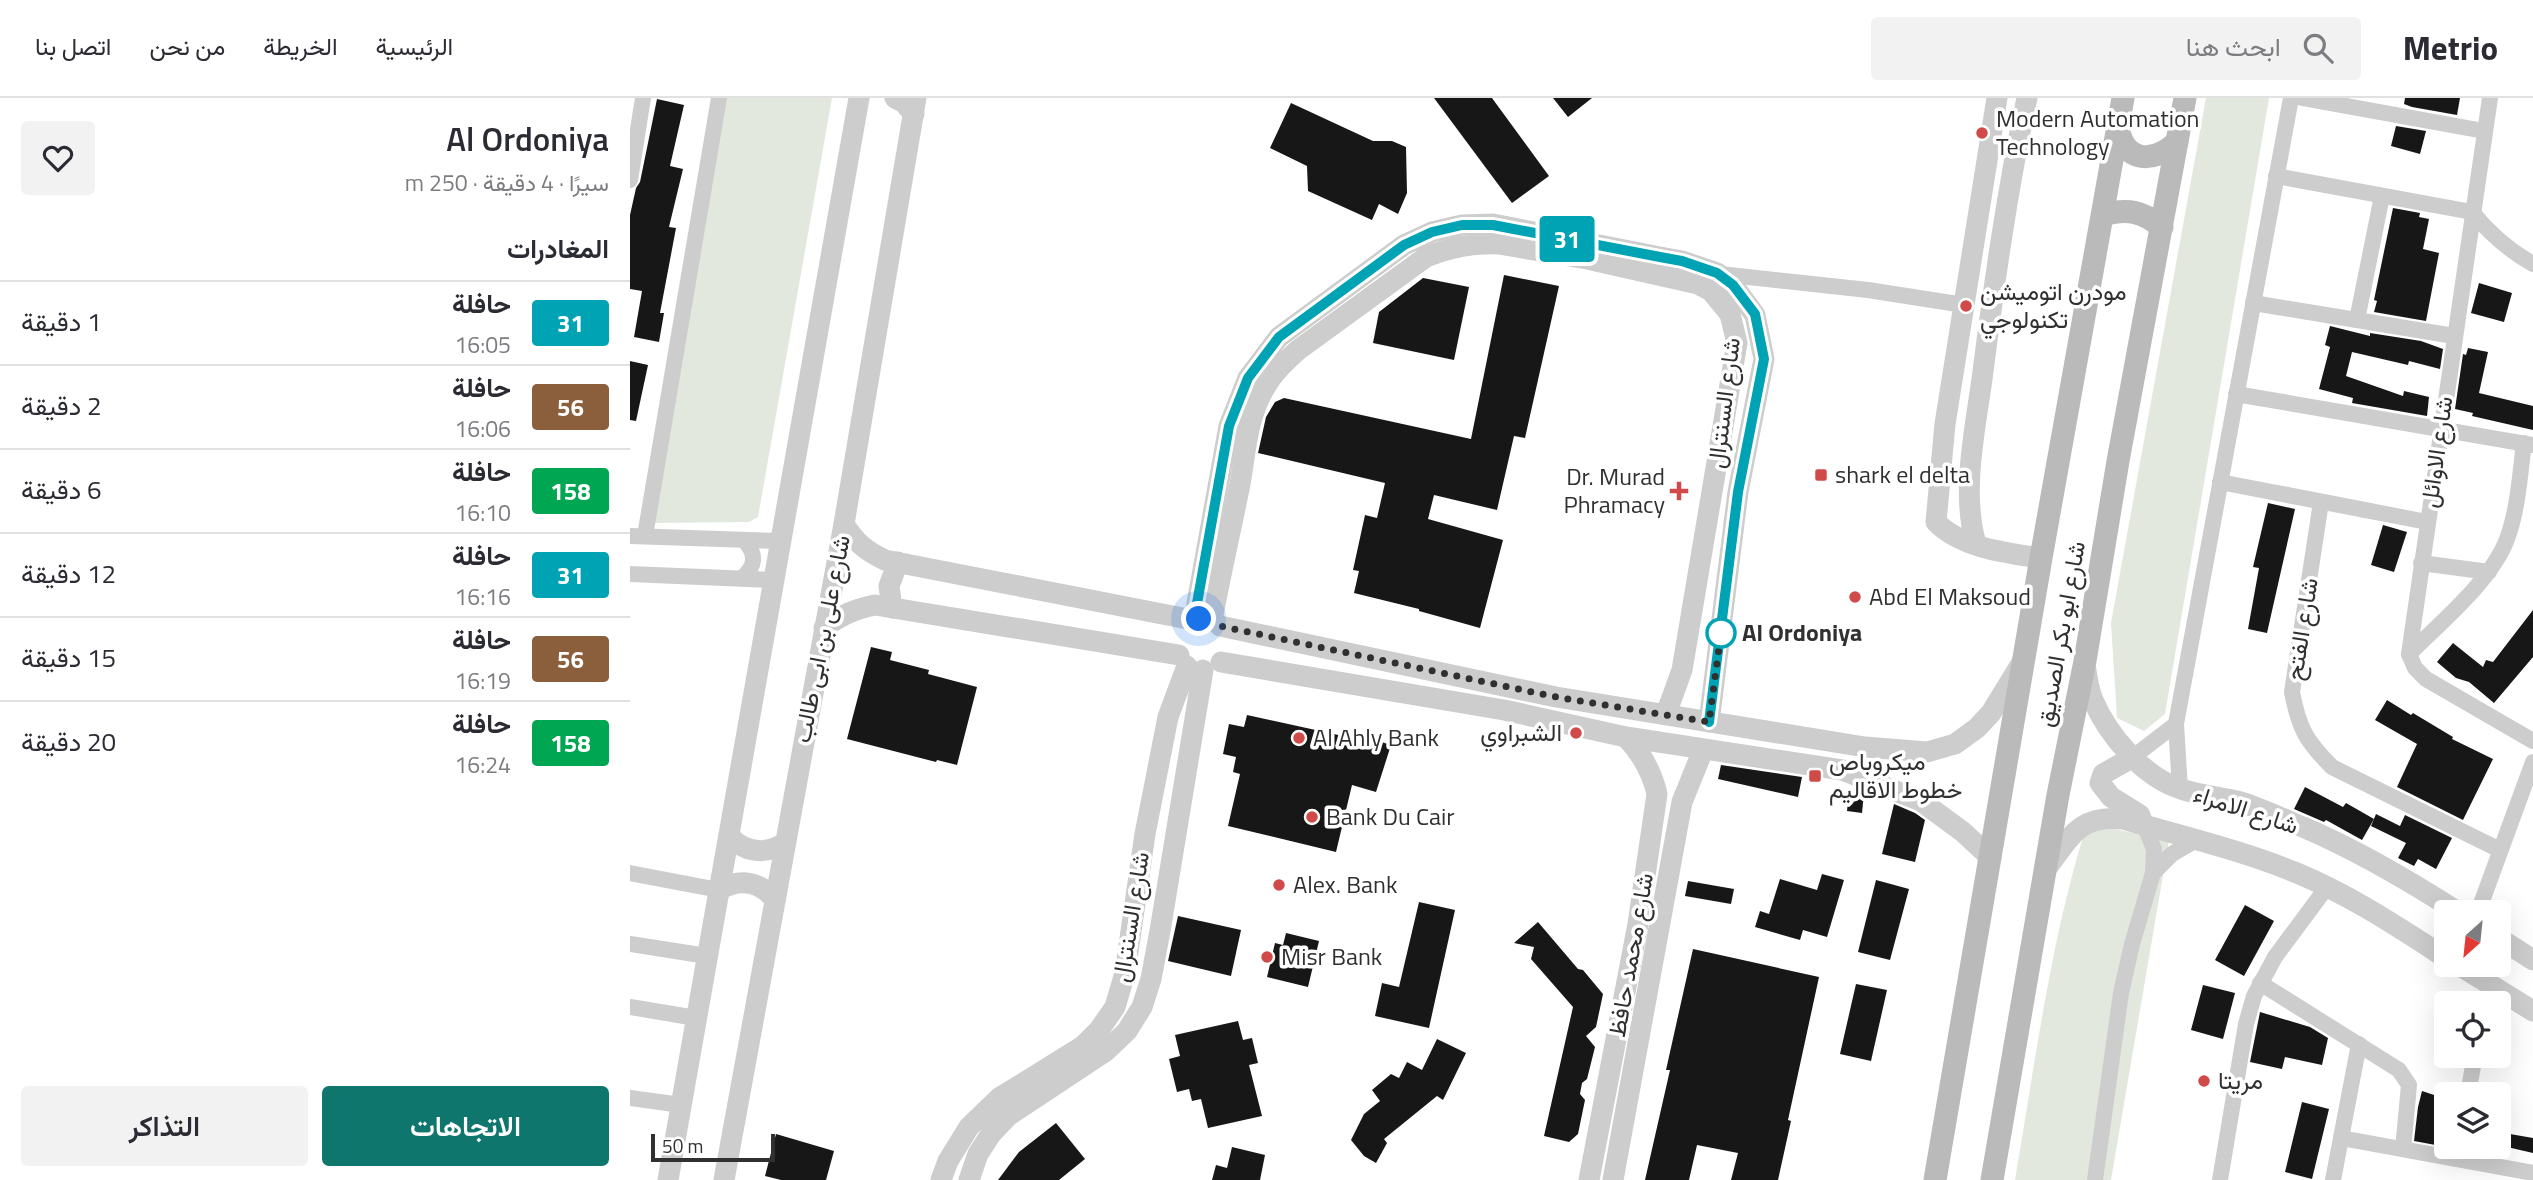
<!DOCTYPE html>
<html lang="ar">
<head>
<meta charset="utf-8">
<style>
	body { margin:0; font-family:"Titillium Web",Vazirmatn,sans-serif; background:#f2f2f3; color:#2b2b33; direction:rtl; height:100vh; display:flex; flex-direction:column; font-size:26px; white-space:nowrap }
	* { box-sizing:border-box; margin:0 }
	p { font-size:23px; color:#7c7c81 }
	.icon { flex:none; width:38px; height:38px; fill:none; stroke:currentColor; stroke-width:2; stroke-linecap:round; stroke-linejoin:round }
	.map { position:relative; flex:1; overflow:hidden; direction:ltr }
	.side { display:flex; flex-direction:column; background:#fff; width:630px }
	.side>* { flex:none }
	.badge { padding:0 14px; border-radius:5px; font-size:24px; line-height:46px }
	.needle { width:46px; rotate:207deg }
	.buttons { position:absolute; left:1804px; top:802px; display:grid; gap:14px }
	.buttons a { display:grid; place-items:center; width:77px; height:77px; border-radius:7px; background:#fff; box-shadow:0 7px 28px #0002; font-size:35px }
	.scale { position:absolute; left:21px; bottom:18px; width:124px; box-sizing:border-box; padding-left:7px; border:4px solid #303030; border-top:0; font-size:19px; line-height:24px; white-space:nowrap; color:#303030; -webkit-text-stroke:5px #fff; paint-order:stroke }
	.you { position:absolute; width:35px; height:35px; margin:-18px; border:5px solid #fff; border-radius:50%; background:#1a73e8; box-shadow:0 0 0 10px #1a73e833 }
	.map>.badge { position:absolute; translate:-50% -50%; box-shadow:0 0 0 4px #fff }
	h2 { padding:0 21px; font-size:26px; line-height:63px }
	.round { display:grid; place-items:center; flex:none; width:74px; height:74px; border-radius:7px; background:#f2f2f3 }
	.headline { display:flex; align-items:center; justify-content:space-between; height:119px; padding:0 21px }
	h1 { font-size:33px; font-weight:600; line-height:52px }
	.cta { display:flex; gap:14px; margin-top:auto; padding:14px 21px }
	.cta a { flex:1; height:80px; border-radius:7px; background:#0f766e; color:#fff; font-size:28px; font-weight:600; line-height:80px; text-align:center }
	.cta a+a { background:#f2f2f3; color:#2b2b33 }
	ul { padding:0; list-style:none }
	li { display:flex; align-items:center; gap:21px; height:84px; padding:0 21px; border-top:2px solid #e1e1e2 }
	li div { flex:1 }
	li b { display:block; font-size:26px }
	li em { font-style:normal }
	li .badge { min-width:77px; font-weight:700; text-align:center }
	header { display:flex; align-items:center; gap:42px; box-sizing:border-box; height:98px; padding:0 35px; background:#fff; border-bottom:2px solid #e1e1e2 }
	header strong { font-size:33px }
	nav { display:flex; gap:38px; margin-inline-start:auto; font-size:24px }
	.search { width:490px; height:63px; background:#f2f2f3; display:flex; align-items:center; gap:18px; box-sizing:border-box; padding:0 24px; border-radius:7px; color:#7c7c81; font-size:26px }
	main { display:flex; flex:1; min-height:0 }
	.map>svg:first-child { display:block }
	.green { fill:#e2e8dd }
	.building { fill:#171717 }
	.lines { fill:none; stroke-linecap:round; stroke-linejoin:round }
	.minor { stroke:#cdcdcd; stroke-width:16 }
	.tertiary { stroke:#cdcdcd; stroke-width:21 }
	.secondary { stroke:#bababa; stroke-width:23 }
	.line-casing { stroke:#fff; stroke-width:16 }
	.line { stroke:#00a3b4; stroke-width:10 }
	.walk { stroke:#303030; stroke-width:7; stroke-dasharray:0 12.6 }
	.poi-dot { fill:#d04a49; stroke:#fff; stroke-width:2.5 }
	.stop-dot { fill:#fff; stroke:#00a3b4; stroke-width:3.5 }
	.labels { text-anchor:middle; stroke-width:7; stroke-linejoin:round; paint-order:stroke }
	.poi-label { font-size:24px; fill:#303030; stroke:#fff; text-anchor:start }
	.street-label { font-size:24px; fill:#303030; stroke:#fff }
	.stop-label { font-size:24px; font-weight:bold; fill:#303030; stroke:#fff; text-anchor:start }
</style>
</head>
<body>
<header>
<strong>Metrio</strong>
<div class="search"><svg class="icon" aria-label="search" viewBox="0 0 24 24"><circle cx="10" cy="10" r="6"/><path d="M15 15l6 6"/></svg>ابحث هنا</div>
<nav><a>الرئيسية</a><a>الخريطة</a><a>من نحن</a><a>اتصل بنا</a></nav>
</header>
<main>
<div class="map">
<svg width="1903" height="1082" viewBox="0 0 1903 1082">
	<rect width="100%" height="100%" fill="#fff"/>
	<g class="green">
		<polygon points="94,0 202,0 128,419 119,424 22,425"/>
		<polygon points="1576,0 1639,0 1535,616 1514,633 1487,620 1481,525"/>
		<path d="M 1484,731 L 1539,742 L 1481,1082 L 1385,1082 C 1405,965 1420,846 1455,732 Z"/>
	</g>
	<g class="building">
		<polygon points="804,0 862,0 919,78 882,105"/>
		<polygon points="923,0 962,0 938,19"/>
		<polygon points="1775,0 1830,0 1827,17 1782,9 1774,6"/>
		<polygon points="27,1 54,7 40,68 53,71 39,129 46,130 30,215 34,215 29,244 4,239 12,193 0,191 0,117 6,90 10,84"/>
		<polygon points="661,5 743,43 762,43 776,49 777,95 768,116 749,106 742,122 678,93 677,68 640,50"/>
		<polygon points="1766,28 1796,33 1790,56 1761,48"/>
		<polygon points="1763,110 1790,115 1789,119 1799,121 1793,151 1809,155 1796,223 1744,214 1747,203 1744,202"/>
		<polygon points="874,177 929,188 895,340 884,338 867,412 804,397 798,421 873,442 850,530 789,513 789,511 724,495 729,473 723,472 735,417 747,420 755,385 628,355 636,319 645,304 654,300 841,341"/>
		<polygon points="793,180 839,189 824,262 743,245 749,214"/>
		<polygon points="1849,185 1882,195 1874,224 1841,215"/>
		<polygon points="1700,228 1740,238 1740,235 1791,243 1813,251 1810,271 1779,263 1778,267 1722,254 1716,278 1773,298 1774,293 1799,299 1797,318 1722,305 1723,300 1689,291 1700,249 1695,247"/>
		<polygon points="1838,250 1858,254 1849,295 1903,308 1903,332 1842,318 1843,315 1825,311 1833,256 1836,257"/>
		<polygon points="0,263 18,267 6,323 0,322"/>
		<polygon points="1638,405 1665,411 1637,535 1618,531 1629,470 1623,469"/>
		<polygon points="1753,427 1777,434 1764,474 1741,467"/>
		<polygon points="1903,512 1903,559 1864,605 1839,584 1826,580 1807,564 1823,545 1853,569 1856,562 1863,564"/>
		<polygon points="241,549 262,554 260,562 299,572 298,576 347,589 327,667 307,662 306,664 217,641"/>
		<polygon points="1757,602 1781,617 1783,615 1823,639 1822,641 1863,661 1833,722 1767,689 1787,646 1745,622"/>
		<polygon points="617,617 713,638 714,636 742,641 761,647 746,694 722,687 706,754 598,728 610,676 603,674 606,659 593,656 599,626 614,629"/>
		<polygon points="1091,667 1172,679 1168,699 1088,681"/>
		<polygon points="1675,689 1713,709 1716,705 1744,721 1732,742 1696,722 1694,724 1664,711"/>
		<polygon points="1219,692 1234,695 1232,715 1217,713"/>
		<polygon points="1264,706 1285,715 1295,722 1285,764 1252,756"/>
		<polygon points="1746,716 1770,728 1775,717 1822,740 1806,771 1788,761 1784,768 1768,760 1776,745 1741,728"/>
		<polygon points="1192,776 1214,782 1197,839 1173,832 1170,842 1125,829 1130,813 1139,816 1150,781 1187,792"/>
		<polygon points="1246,782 1279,791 1260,862 1228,854"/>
		<polygon points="1058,783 1104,791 1101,806 1055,798"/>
		<polygon points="789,804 825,812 799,930 745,918 752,885 769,889"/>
		<polygon points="1615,807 1644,823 1614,878 1585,862"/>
		<polygon points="548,818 611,832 601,878 538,863"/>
		<polygon points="908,824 948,871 953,872 973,896 966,929 956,938 965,949 957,981 952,985 950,996 955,1002 948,1036 939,1044 914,1038 943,909 901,861 904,849 884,845"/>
		<polygon points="656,835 689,843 678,889 637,879 645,845 653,847"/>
		<polygon points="1063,851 1189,879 1158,1022 1161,1023 1148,1082 1101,1082 1108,1055 1067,1047 1059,1082 1015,1082 1040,972 1036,972"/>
		<polygon points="1226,886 1257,892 1241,963 1210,956"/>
		<polygon points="1573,887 1605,895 1593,941 1561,932"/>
		<polygon points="1630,914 1680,929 1698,940 1692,967 1655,959 1652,971 1620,964"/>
		<polygon points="608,923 613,942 622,940 628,965 619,967 632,1018 578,1030 571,1001 562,1003 559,991 547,994 539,961 550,958 545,937"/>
		<polygon points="807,941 836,955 813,1002 807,998 754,1041 757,1045 746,1065 734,1058 721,1042 734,1016 750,1003 742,992 761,976 769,980 777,964 792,972"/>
		<polygon points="1792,993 1816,1001 1816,1030 1811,1048 1784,1043 1788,1009"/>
		<polygon points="1672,1004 1699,1011 1682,1081 1655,1074"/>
		<polygon points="426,1025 455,1061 429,1082 368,1082 389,1054"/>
		<polygon points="146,1036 204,1053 196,1082 151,1082 135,1078"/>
		<polygon points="1880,1036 1903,1040 1903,1055 1877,1049"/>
		<polygon points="602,1049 635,1057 630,1082 582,1082 586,1067 597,1070"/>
	</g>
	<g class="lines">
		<g class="minor">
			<polyline points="1672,0 1854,33"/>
			<polyline points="1860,0 1779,556 1785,570 1796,581 1903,643"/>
			<path d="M 1646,78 L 1842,114 C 1860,136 1878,152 1903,166"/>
			<polyline points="0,82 13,0"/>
			<polyline points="1090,176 1238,192 1334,207"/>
			<polyline points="1623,205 1824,238"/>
			<polyline points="1727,222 1752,98"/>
			<polyline points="1606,296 1903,347"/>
			<polyline points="1590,384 1797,424"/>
			<path d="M 1691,404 L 1662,594 C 1669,631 1676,643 1702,669 L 1870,752"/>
			<polyline points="0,438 150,443"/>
			<polyline points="15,438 89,0"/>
			<polyline points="1791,465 1859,474"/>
			<polyline points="0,476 143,482"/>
			<path d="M 112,480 C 126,468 127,456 114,442"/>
			<path d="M 1779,556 C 1810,525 1862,482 1877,441 C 1888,412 1890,376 1894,345"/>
			<polyline points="1503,659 1546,626"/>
			<polyline points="1550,691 1546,626 1661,0"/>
			<polyline points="0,775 89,792"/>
			<polyline points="1523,775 1542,756 1566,742"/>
			<polyline points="1848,814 1903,664"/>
			<polyline points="0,846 77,858"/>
			<polyline points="1630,885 1769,972 1779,987 1773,1051"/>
			<polyline points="0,909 66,920"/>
			<polyline points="1838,996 1845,957"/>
			<polyline points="0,1000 51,1007"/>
			<polyline points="1711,1040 1903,1075"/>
			<polyline points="1465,1082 1491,895 1502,846 1523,775 1524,751 1514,727"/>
			<polyline points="1590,1082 1616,926 1624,898 1645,859 1697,789"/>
			<polyline points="1703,1082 1729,946"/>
		</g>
		<g class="tertiary">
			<polyline points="265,0 273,4 284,16"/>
			<path d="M 1367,0 L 1315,326 L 1306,424 C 1331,450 1377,455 1411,460"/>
			<path d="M 214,426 C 225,444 236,453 255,462 L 563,522"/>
			<path d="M 1346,446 C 1331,395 1345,332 1352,281 C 1364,187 1377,93 1397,0"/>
			<polyline points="262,510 259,488 268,464"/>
			<polyline points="564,522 599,328 618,280 649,239 774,147 802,134 832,127 863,126 1030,159 1052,163 1087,175 1103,187 1125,217 1134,261 1108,394 1079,624"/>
			<path d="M 582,523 C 590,477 601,432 610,386 C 616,352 617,318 636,288 C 644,274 656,263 668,252 L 796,159 C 821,149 842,145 869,146 L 957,161 L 1068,186 L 1081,193 L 1100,216 L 1107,245 L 1052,572 L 1036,616"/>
			<polyline points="590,528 926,599 1235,649 1297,654 1325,646 1347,630 1361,615 1391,566"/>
			<path d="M 194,530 C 211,517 225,511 245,507 L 549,557"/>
			<polyline points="591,564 874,612 996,639 1212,672 1291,703 1333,734 1361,760"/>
			<path d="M 1455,566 C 1457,577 1458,591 1463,602 C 1478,637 1513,679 1551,691 C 1571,698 1593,699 1614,705 C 1634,712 1654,721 1673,729 C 1727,752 1778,782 1828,814"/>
			<polyline points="1503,659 1473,676 1470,685 1481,699 1510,717 1513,726"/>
			<path d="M 99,738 C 115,755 135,757 155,745"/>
			<path d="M 1416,771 C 1440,740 1449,716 1493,721 C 1551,738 1611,752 1667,775 C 1720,797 1768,829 1816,860"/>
			<path d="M 89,792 C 110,780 130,783 145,802"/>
			<polyline points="1869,840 1903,862"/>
			<polyline points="1827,866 1903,913"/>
			<polyline points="38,1082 229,0"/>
			<polyline points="94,1082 214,426 286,0"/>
			<polyline points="311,1082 318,1063 339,1029 369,1000 453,948 469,932 485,909 495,875 515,736 538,619 557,568"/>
			<polyline points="339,1082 348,1056 361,1036 378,1018 476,953 497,933 512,909 521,881 530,833 573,572"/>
			<path d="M 959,1082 L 1008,826 L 1027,696 C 1022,674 1012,656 996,639"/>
			<polyline points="983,1082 1052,704 1073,652"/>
		</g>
		<g class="secondary">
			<path d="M 1488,29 C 1494,65 1523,66 1547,44"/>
			<path d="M 1473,117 C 1497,110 1512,113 1532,129"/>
			<polyline points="1305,1082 1411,460 1493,0"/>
			<polyline points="1362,1082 1428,697 1455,563 1488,363 1555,0"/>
		</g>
	</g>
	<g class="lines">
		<defs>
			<polyline id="line" points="564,522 599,328 618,280 649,239 774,147 802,134 832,127 863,127 1030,159 1052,163 1087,175 1103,187 1125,216 1134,261 1108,394 1079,624"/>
		</defs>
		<use href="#line" class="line-casing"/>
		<use href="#line" class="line"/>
		<polyline class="walk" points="569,521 582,523 590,528 926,599 1079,624 1091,535"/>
	</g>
	<g class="poi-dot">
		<circle cx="1352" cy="35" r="7"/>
		<circle cx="1336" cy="208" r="7"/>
		<rect x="1184" y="370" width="14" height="14" rx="3.5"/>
		<path d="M1045.5 382.5h7v7h7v7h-7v7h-7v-7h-7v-7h7z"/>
		<circle cx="1225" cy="499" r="7"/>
		<circle cx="946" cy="635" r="7"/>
		<circle cx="669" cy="640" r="7"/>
		<rect x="1178" y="671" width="14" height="14" rx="3.5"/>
		<circle cx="682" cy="719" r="7"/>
		<circle cx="649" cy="787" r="7"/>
		<circle cx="637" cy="859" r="7"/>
		<circle cx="1574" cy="983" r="7"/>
	</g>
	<circle class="stop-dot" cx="1091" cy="535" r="14"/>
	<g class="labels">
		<g class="poi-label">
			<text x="1366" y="29">Modern Automation<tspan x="1366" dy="28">Technology</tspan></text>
			<text x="1350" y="202">مودرن اتوميشن<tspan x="1350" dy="28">تكنولوجي</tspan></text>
			<text x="1205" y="385">shark el delta</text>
			<text x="1035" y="387" text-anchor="end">Dr. Murad<tspan x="1035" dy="28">Phramacy</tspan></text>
			<text x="1239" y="507">Abd El Maksoud</text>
			<text x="932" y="643" text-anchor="end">الشبراوي</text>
			<text x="683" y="648">Al Ahly Bank</text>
			<text x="1199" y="672">ميكروباص<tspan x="1199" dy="28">خطوط الاقاليم</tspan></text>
			<text x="696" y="727">Bank Du Cair</text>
			<text x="663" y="795">Alex. Bank</text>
			<text x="651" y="867">Misr Bank</text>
			<text x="1588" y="991">مريتا</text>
		</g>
		<g class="street-label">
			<text transform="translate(1094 305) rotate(-83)" y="8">شارع السنترال</text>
			<text transform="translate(1807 354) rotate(-82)" y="8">شارع الاوائل</text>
			<text transform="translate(1672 531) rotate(-81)" y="8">شارع الفتح</text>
			<text transform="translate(1431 536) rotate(-80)" y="8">شارع ابو بكر الصديق</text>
			<text transform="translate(192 541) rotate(-79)" y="8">شارع على بن ابى طالب</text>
			<text transform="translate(1616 712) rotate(18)" y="8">شارع الامراء</text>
			<text transform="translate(501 819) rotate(-81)" y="8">شارع السنترال</text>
			<text transform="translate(1001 857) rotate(-80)" y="8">شارع محمد حافظ</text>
		</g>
		<g class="stop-label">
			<text x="1112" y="543">Al Ordoniya</text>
		</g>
	</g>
</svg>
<div class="buttons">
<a><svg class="needle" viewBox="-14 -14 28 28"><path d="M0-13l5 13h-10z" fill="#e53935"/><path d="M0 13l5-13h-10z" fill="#7c7c81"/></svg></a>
<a><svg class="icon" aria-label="locate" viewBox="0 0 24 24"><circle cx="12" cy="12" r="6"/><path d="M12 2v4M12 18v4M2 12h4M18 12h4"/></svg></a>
<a><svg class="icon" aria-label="layers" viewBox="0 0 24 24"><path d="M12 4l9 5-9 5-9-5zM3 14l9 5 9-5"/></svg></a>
</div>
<div class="scale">50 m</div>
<div class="you" style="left:569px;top:521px"></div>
<b class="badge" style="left:937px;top:141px;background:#00a3b4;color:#fff">31</b>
</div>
<section class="side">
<div class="headline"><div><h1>Al Ordoniya</h1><p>سيرًا · 4 دقيقة · 250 m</p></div><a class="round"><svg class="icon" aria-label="heart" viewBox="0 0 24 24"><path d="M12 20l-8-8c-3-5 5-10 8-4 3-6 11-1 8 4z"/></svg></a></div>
<h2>المغادرات</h2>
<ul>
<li><span class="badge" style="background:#00a3b4;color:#fff">31</span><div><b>حافلة</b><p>16:05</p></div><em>1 دقيقة</em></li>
<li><span class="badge" style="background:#8b5e3c;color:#fff">56</span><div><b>حافلة</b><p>16:06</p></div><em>2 دقيقة</em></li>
<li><span class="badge" style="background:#00a651;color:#fff">158</span><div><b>حافلة</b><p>16:10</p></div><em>6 دقيقة</em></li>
<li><span class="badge" style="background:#00a3b4;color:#fff">31</span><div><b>حافلة</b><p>16:16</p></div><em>12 دقيقة</em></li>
<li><span class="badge" style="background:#8b5e3c;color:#fff">56</span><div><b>حافلة</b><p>16:19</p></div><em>15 دقيقة</em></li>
<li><span class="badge" style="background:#00a651;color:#fff">158</span><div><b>حافلة</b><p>16:24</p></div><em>20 دقيقة</em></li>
</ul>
<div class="cta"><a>الاتجاهات</a><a>التذاكر</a></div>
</section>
</main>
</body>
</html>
